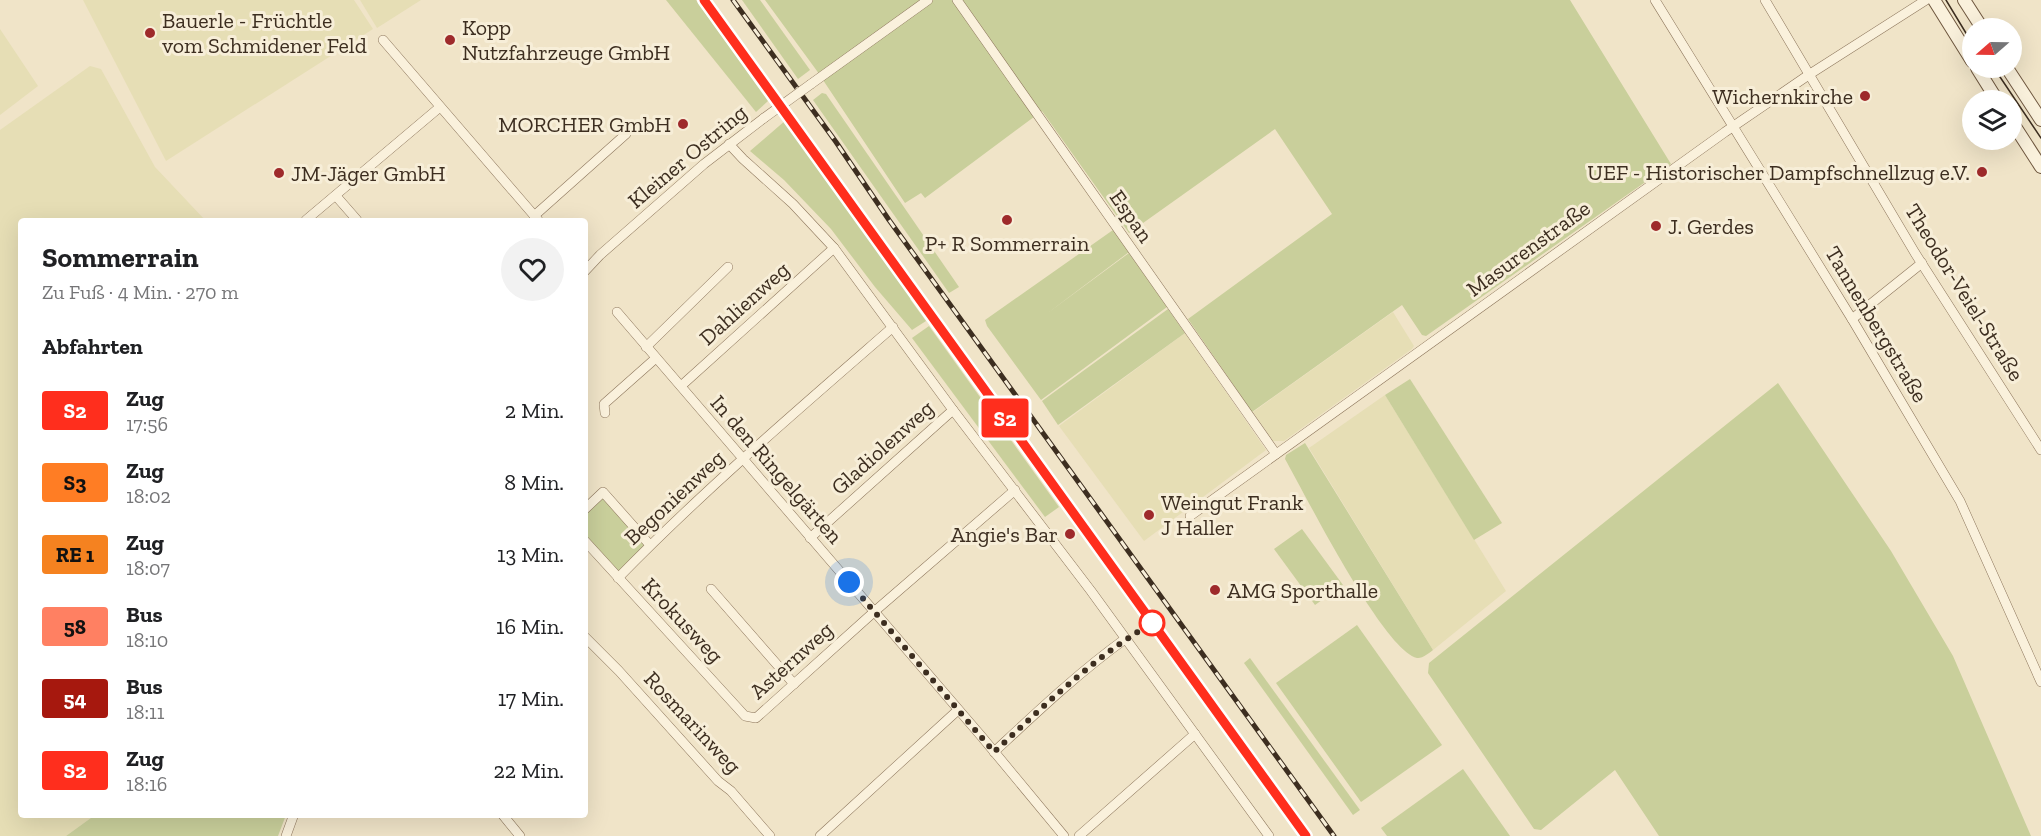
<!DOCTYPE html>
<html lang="de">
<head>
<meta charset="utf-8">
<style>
	body { margin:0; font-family:"Zilla Slab",serif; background:#f2f2f2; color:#202124; height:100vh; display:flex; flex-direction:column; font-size:22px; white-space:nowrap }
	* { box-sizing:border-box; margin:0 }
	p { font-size:20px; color:#757577 }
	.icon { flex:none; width:33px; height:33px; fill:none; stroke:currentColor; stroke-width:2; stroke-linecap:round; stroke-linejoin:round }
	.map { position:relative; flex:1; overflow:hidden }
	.panel { position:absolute; left:18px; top:218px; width:570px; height:600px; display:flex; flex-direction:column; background:#fff; border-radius:6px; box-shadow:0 6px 24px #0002 }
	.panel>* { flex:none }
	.badge { padding:0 12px; border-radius:4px; font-size:21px; line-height:39px }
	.needle { width:39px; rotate:250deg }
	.controls { position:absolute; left:1962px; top:18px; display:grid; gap:12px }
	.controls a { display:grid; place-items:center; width:60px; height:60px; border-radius:50%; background:#fff; box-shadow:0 6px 24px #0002; font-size:30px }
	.you { position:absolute; width:30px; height:30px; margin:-15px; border:4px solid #fff; border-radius:50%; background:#1a73e8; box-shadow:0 0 0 9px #1a73e833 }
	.map>.badge { position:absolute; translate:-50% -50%; box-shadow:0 0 0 3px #fff }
	h2 { padding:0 24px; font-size:22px; line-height:54px }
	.round { display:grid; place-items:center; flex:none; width:63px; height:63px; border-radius:32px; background:#f2f2f2 }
	.head { display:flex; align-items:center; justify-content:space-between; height:102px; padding:0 24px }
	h1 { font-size:28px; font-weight:700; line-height:45px }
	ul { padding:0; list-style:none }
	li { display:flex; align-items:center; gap:18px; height:72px; padding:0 24px }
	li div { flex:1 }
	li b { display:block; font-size:22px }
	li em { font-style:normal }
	li .badge { min-width:66px; font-weight:700; text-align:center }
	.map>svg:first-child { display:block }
	.farmland { fill:#e6deb5 }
	.green { fill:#c9cf9b }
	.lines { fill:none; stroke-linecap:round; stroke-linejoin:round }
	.minor-casing { stroke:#8d765c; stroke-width:10 }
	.secondary-casing { stroke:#6f573f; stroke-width:14 }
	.minor { stroke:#faf1dc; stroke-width:9 }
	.secondary { stroke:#faf1dc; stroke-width:12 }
	.tram { stroke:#3d2e20; stroke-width:1.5 }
	.rail-casing { stroke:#3d2e20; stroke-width:5 }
	.rail { stroke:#f7eed8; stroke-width:3; stroke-dasharray:9; stroke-linecap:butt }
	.minor-bridge-casing { stroke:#8d765c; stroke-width:10; stroke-linecap:butt }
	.minor-bridge { stroke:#faf1dc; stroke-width:9 }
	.line-casing { stroke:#fff; stroke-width:14 }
	.line { stroke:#ff2e1d; stroke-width:9 }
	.walk { stroke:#3d2e20; stroke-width:6; stroke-dasharray:0 10.8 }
	.poi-dot { fill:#9e2a2b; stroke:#f7eed8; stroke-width:2 }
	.stop-dot { fill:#fff; stroke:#ff2e1d; stroke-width:3 }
	.labels { text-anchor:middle; stroke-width:6; stroke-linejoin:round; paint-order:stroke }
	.poi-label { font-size:22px; fill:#3d2e20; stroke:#f7eed8; text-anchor:start }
	.street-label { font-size:22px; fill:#3d2e20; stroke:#f7eed8 }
</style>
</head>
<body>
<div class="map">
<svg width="2041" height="836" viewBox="0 0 2041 836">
	<rect width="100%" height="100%" fill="#f0e4c8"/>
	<g class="farmland">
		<polygon points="83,0 354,0 373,29 166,161"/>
		<polygon points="360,0 421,0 377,28"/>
		<polygon points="0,29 38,86 0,115"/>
		<polygon points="90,66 101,69 155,167 205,220 21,220 21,814 95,815 66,836 0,836 0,130"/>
		<polygon points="1393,312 1414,346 1412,349 1284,441 1273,441 1253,412"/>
		<polygon points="1185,333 1266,450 1144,541 1059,426"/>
		<polygon points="1385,395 1506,591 1433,650 1309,448"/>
	</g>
	<g class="green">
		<polygon points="666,0 696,0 768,101 756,112"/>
		<polygon points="742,0 760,0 810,70 798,79"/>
		<polygon points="765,0 1570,0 1671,164 1426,336 1422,335 1402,305 1252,412 1188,319 1332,214 1275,129 1129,233 1042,111 925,198 921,193 905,203 817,71"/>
		<polygon points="822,93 826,94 959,287 949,293 813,100"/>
		<polygon points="786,120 914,297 910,299 926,321 912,330 875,287 831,229 784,180 750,151"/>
		<polygon points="1113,230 1129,252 1049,312 1129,253 1167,307 1041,400 987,326 985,320"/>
		<polygon points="1168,309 1185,333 1058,425 1042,401"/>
		<polygon points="929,326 1059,507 1045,517 912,338"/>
		<polygon points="1410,379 1502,523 1474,540 1385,395"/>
		<polygon points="1778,383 1891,551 1953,656 2031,836 1659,836 1615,770 1541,830 1534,829 1428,673 1429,663"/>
		<path d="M 1305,443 L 1433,650 C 1429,653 1422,659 1417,658 C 1383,650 1305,494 1285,459 L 1286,455 Z"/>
		<polygon points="603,492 650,545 618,578 585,541 585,509"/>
		<polygon points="1302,529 1343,585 1315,605 1274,549"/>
		<polygon points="1357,625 1442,745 1361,802 1276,683"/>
		<polygon points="1250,658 1360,810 1353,815 1244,663"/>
		<polygon points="1463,769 1510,836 1387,836 1381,828"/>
		<polygon points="95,815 95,814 286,815 278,836 66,836"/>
	</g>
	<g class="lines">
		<defs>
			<g id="minor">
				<polyline points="957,0 1276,454"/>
				<polyline points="1655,0 1852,319 1960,501 2041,682"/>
				<polyline points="1765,0 1915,253 2041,450"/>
				<polyline points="383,40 538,220"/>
				<polyline points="811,84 928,0"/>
				<polyline points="729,144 743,159 793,204 834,248 953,410 1091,591 1269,836"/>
				<polyline points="336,196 357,220"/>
				<polyline points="534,216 626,134"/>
				<polyline points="306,220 440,107"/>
				<polyline points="585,271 600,255 704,164 764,118"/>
				<polyline points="617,312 982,737 1064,836"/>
				<polyline points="1852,319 1922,263"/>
				<polyline points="646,347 728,267"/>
				<polyline points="681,386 834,248"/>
				<polyline points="605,413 604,404 656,358"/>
				<polyline points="585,509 603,492 650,545"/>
				<polyline points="1190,516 1725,132 1810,74 1926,0"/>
				<polyline points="810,538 953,410"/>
				<polyline points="585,541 745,716 756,718 875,611 1015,490"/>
				<path d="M 618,578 C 705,489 800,408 893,327"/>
				<polyline points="711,589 794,684"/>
				<polyline points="585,637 619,671 718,781 731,791 770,836"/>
				<path d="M 994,752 C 1036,713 1078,673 1125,639"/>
				<polyline points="502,814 520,836"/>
				<polyline points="286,836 294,814"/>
				<polyline points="820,836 958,710"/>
				<polyline points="1079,836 1195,734"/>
			</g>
			<g id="secondary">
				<polyline points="1934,0 1972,61"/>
				<polyline points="1964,0 1982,28"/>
				<polyline points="1977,68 1997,100"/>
				<polyline points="2007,68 2041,120"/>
				<polyline points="2012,122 2041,167"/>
			</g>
		</defs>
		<use href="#minor" class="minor-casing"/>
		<use href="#secondary" class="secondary-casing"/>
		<use href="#minor" class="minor"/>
		<use href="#secondary" class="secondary"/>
		<g class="tram">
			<polyline points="1946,0 1972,43"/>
			<polyline points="1994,68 2041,138"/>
		</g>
		<defs>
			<g id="rail">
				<polyline points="704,0 1306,836"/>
				<polyline points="733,0 836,142 889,220 1334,836"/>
			</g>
		</defs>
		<use href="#rail" class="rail-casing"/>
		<use href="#rail" class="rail"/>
		<defs>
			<polyline id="minor-bridge" points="764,118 811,84"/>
		</defs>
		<use href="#minor-bridge" class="minor-bridge-casing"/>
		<use href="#minor-bridge" class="minor-bridge"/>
	</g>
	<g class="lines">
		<defs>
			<polyline id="line" points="704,0 1306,836"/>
		</defs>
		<use href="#line" class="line-casing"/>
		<use href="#line" class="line"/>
		<path class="walk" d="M 849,582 L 994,752 C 1044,706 1093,658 1152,623"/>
	</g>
	<g class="poi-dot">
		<circle cx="150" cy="33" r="6"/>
		<circle cx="450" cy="40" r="6"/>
		<circle cx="1865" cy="96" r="6"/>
		<circle cx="683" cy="124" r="6"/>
		<circle cx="1982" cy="172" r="6"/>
		<circle cx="279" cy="173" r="6"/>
		<circle cx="1007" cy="220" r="6"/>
		<circle cx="1656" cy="226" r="6"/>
		<circle cx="1149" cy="515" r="6"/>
		<circle cx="1070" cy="534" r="6"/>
		<circle cx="1215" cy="590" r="6"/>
	</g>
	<circle class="stop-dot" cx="1152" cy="623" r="12"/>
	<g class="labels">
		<g class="poi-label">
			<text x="162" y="28">Bauerle - Früchtle<tspan x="162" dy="25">vom Schmidener Feld</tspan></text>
			<text x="462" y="35">Kopp<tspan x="462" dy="25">Nutzfahrzeuge GmbH</tspan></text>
			<text x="1853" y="104" text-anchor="end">Wichernkirche</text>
			<text x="671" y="132" text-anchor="end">MORCHER GmbH</text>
			<text x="1970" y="180" text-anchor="end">UEF - Historischer Dampfschnellzug e.V.</text>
			<text x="291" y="181">JM-Jäger GmbH</text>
			<text x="1668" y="234">J. Gerdes</text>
			<text x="1007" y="251" text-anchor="middle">P+ R Sommerrain</text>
			<text x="1161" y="510">Weingut Frank<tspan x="1161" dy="25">J Haller</tspan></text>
			<text x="1058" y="542" text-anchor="end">Angie's Bar</text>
			<text x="1227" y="598">AMG Sporthalle</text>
		</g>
		<g class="street-label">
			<text transform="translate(687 156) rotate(-40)" y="8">Kleiner Ostring</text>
			<text transform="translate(1132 216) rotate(55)" y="8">Espan</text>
			<text transform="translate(1528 248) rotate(-36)" y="8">Masurenstraße</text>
			<text transform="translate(1965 292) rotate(58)" y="8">Theodor-Veiel-Straße</text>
			<text transform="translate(744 303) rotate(-42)" y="8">Dahlienweg</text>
			<text transform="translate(1877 324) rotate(59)" y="8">Tannenbergstraße</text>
			<text transform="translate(882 447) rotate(-42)" y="8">Gladiolenweg</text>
			<text transform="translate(777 469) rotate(49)" y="8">In den Ringelgärten</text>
			<text transform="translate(674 497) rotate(-43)" y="8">Begonienweg</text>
			<text transform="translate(683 620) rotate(47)" y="8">Krokusweg</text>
			<text transform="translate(791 660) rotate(-42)" y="8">Asternweg</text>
			<text transform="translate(693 722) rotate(47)" y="8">Rosmarinweg</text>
		</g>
	</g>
</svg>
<div class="controls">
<a><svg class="needle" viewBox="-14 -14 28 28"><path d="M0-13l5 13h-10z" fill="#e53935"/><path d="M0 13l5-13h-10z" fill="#757577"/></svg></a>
<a><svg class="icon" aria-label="layers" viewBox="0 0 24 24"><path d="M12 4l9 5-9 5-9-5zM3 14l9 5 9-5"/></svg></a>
</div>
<div class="you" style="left:849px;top:582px"></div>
<b class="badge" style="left:1005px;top:418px;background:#ff2e1d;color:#fff">S2</b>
<section class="panel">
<div class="head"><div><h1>Sommerrain</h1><p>Zu Fuß · 4 Min. · 270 m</p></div><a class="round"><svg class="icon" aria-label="heart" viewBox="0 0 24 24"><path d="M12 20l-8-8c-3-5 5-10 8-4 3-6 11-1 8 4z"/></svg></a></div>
<h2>Abfahrten</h2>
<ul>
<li><span class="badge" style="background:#ff2e1d;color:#fff">S2</span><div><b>Zug</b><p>17:56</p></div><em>2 Min.</em></li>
<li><span class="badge" style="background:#ff7d24;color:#111">S3</span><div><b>Zug</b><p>18:02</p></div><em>8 Min.</em></li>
<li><span class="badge" style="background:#f58220;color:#111">RE 1</span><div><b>Zug</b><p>18:07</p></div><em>13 Min.</em></li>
<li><span class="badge" style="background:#ff8062;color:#111">58</span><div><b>Bus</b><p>18:10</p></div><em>16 Min.</em></li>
<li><span class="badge" style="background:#a6180e;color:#fff">54</span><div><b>Bus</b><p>18:11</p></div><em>17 Min.</em></li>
<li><span class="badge" style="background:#ff2e1d;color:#fff">S2</span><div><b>Zug</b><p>18:16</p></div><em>22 Min.</em></li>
</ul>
</section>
</div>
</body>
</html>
